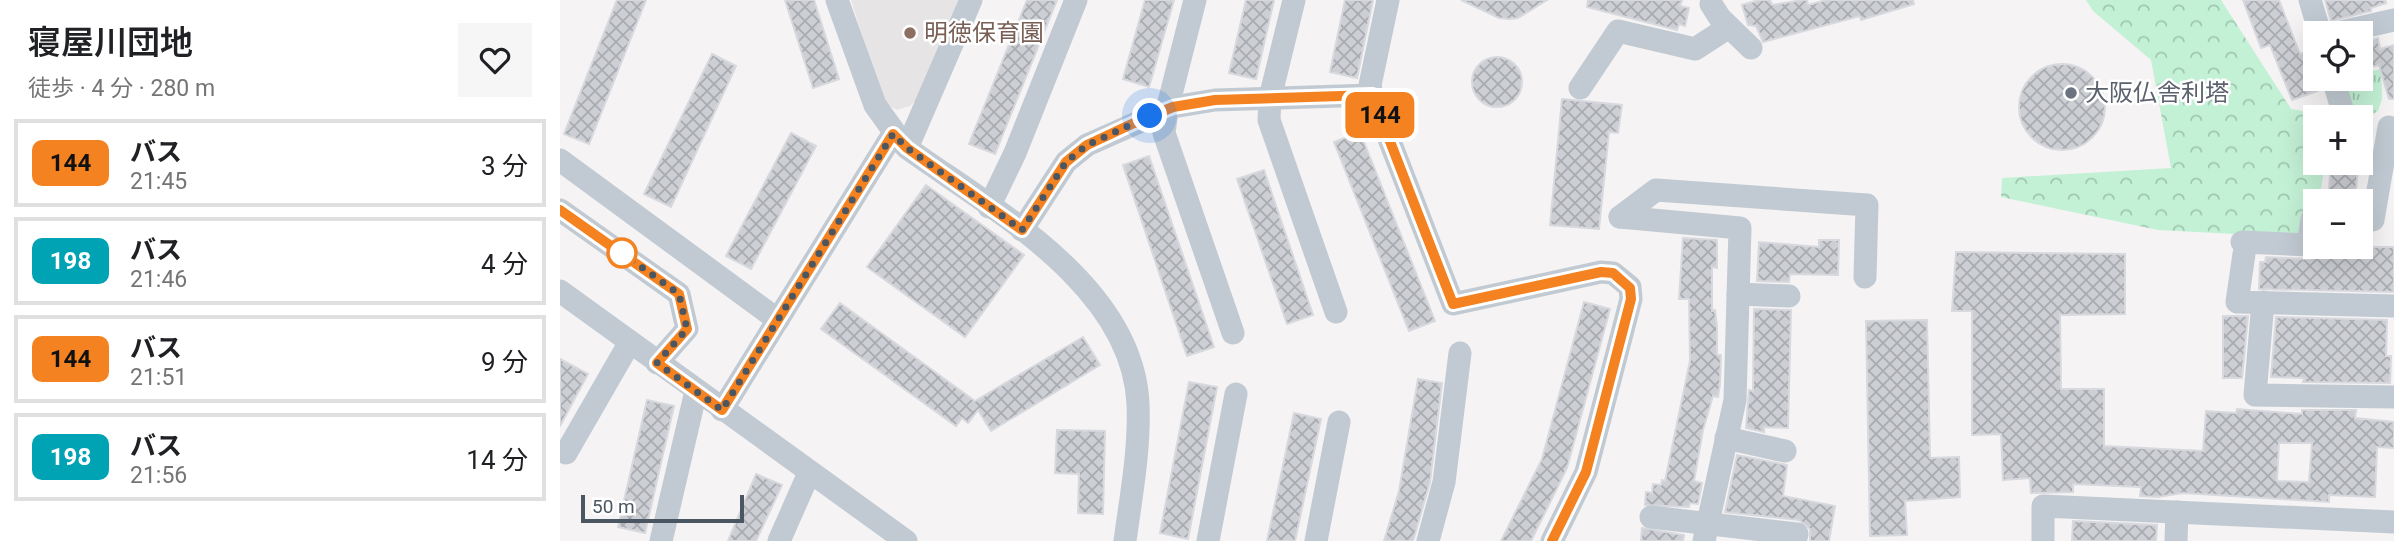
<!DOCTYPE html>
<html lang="ja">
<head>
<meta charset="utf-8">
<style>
	body { margin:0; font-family:Roboto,"Noto Sans JP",sans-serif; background:#f6f6f6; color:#202124; height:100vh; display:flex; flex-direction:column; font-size:26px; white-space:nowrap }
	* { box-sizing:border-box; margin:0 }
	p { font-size:23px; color:#757577 }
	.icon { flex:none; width:38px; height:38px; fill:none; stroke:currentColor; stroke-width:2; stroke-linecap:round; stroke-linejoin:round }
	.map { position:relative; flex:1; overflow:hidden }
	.drawer { display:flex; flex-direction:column; background:#fff; width:560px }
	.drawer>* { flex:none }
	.badge { padding:0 14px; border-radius:10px; font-size:24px; line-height:46px }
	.fabs { position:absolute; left:1743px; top:21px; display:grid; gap:14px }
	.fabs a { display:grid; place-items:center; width:70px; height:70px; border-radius:0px; background:#fff; box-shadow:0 7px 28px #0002; font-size:35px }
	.scale { position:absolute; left:21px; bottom:18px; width:163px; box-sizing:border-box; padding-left:7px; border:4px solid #4a5661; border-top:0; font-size:19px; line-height:24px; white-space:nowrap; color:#4a5661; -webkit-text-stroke:5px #fff; paint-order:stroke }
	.you { position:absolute; width:35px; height:35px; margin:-18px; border:5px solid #fff; border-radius:50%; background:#1a73e8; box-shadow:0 0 0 10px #1a73e833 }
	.map>.badge { position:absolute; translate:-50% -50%; box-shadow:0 0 0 4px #fff }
	.round { display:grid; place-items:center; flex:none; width:74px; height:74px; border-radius:0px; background:#f6f6f6 }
	.head { display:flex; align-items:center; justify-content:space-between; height:119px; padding:0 28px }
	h1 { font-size:33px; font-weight:600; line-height:52px }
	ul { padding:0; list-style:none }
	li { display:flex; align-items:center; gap:21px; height:88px; margin:0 14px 10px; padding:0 14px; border:4px solid #e0e0e0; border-radius:0px }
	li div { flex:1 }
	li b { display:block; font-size:26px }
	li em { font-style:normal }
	li .badge { min-width:77px; font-weight:700; text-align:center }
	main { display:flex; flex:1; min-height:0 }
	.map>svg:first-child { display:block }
	.education { fill:#e6e4e5 }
	.grass { fill:url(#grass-tufts) }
	.forest { fill:url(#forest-crowns) }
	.building { fill:url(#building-cross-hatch); stroke:#d7d9de; stroke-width:2; fill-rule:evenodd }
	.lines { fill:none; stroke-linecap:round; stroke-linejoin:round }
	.minor { stroke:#c1cad2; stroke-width:23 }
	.line-casing { stroke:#fff; stroke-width:16 }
	.line { stroke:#f58220; stroke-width:10 }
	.walk { stroke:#4a5661; stroke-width:7; stroke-dasharray:0 12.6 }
	.education-dot { fill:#8d6e63; stroke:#fff; stroke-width:2.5 }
	.worship-dot { fill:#6b7280; stroke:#fff; stroke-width:2.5 }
	.stop-dot { fill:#fff; stroke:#f58220; stroke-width:3.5 }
	.labels { text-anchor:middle; stroke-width:5; stroke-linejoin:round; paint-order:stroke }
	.education-label { font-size:24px; fill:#785e54; stroke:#fff; text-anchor:start }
	.worship-label { font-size:24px; fill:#5b616d; stroke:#fff; text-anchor:start }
</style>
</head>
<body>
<main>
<section class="drawer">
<div class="head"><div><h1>寝屋川団地</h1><p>徒歩 · 4 分 · 280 m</p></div><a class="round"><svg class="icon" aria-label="heart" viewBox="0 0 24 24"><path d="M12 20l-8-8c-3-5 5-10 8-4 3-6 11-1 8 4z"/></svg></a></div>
<ul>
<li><span class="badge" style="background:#f58220;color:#111">144</span><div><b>バス</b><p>21:45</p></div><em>3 分</em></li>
<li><span class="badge" style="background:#00a3b4;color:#fff">198</span><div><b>バス</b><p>21:46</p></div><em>4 分</em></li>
<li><span class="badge" style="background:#f58220;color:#111">144</span><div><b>バス</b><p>21:51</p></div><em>9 分</em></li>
<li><span class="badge" style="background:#00a3b4;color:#fff">198</span><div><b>バス</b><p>21:56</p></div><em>14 分</em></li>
</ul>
</section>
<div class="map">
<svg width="1834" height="541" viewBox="0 0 1834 541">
	<defs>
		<pattern id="grass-tufts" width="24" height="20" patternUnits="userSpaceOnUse" patternTransform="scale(1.75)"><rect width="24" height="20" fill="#c3f1d5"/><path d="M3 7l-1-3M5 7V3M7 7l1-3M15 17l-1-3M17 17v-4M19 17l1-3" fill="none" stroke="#a0c6b0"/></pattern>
		<pattern id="forest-crowns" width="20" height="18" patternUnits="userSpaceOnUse" patternTransform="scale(1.75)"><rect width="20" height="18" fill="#c3f1d5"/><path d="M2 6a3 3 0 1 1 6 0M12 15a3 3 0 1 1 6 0" fill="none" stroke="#a0c6b0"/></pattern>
		<pattern id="building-cross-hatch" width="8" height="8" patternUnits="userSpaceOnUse" patternTransform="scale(1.75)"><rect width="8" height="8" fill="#cdcfd5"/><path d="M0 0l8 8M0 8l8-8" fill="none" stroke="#a8abb0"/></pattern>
	</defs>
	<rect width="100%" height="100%" fill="#f5f3f3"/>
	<polygon class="education" points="291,0 402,0 357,99 350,106 337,110 323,103"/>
	<polygon class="grass" points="1821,69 1822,99 1818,111 1808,117 1791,110 1782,79 1801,79 1801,74"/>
	<polygon class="forest" points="1526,0 1661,0 1731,109 1772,116 1755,117 1755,163 1765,163 1759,201 1755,201 1754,238 1598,230 1441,197 1442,178 1611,168 1591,60 1533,11"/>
	<g class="building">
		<polygon points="57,0 86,0 29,144 4,134"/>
		<polygon points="225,0 254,0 279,79 253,88"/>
		<polygon points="467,0 497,0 435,154 409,144"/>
		<polygon points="585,0 614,0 589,87 563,79"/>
		<polygon points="686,0 714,0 696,79 669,73"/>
		<polygon points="785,0 813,0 797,78 770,72"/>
		<polygon points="901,0 987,0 958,18 949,19 939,18"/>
		<polygon points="1028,0 1122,0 1120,6 1129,8 1125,26 1119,24 1117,30 1027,7"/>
		<polygon points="1199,0 1210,0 1212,5 1242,0 1247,0 1248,5 1266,0 1353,0 1354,4 1301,20 1300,16 1203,42 1196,26 1188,25 1182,5"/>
		<polygon points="1683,0 1719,0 1740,54 1745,52 1758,91 1732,100 1710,45 1701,48"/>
		<polygon points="1765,0 1825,0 1826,3 1811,8 1811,11 1771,21"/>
		<polygon points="1818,38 1820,49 1834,45 1834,99 1829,99 1819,65 1806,68 1801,42"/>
		<polygon points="152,54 176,66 111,207 84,194"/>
		<circle cx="937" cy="82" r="25"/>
		<circle cx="1502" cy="107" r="43"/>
		<polygon points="1002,99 1062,105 1058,133 1049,132 1039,229 990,225"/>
		<polygon points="800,132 875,321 849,331 774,142"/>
		<polygon points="231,133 256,146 191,269 166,256"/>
		<polygon points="589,156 654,347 627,356 563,165"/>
		<polygon points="1771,164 1798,166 1795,201 1768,201"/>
		<polygon points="704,170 753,315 727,324 677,179"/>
		<polygon points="366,185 464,255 405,337 307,267"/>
		<polygon points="1123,238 1157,240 1157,268 1152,267 1152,311 1155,310 1157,326 1157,355 1161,355 1160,384 1158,397 1153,396 1143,430 1134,481 1142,483 1138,504 1130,503 1129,507 1085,505 1086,492 1092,493 1093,484 1101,485 1102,480 1105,481 1130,361 1129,299 1119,299"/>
		<polygon points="1259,240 1279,240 1278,275 1230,274 1229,282 1197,281 1199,242 1259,247"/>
		<polygon points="1762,247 1834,247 1834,292 1699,289 1700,262 1705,262 1706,257 1748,259 1758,257"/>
		<path d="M 1396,252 L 1565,254 L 1565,314 L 1500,315 L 1501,389 L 1544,389 L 1544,446 L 1643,451 L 1646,411 L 1676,413 L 1677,409 L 1742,414 L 1742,410 L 1796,410 L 1795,418 L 1834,422 L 1834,448 L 1817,447 L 1815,497 L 1769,495 L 1769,502 L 1623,493 L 1598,497 L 1580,496 L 1581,487 L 1513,484 L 1513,492 L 1471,493 L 1470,478 L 1443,480 L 1441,434 L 1412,435 L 1412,311 L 1392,311 ZM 1719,443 L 1752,443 L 1749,482 L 1717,481 Z"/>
		<polygon points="1024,302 1050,309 1007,468 971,541 941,541 982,459"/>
		<polygon points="280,303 415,401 523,337 540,365 431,431 418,410 408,423 402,418 396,426 261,329"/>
		<polygon points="1194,309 1231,310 1228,428 1204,427 1204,432 1186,428 1189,390 1193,391"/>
		<polygon points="1663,316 1688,316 1682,378 1663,378"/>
		<polygon points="1716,317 1827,320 1826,356 1831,356 1830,383 1743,382 1744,378 1711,377"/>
		<polygon points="1367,320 1370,458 1399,457 1400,497 1345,501 1347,535 1310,536 1306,321"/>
		<polygon points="0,359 28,374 0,426"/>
		<polygon points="858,379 882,383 870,482 853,541 824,541 839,491"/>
		<polygon points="629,382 657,387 628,539 600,533"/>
		<polygon points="87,400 114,406 85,533 58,527"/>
		<polygon points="734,413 761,419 735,541 707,541"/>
		<polygon points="497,430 545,431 543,514 518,513 519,474 495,473"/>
		<polygon points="1177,455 1227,465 1223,496 1275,506 1269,541 1250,541 1250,529 1239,520 1165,512"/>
		<polygon points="196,474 222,485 196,541 168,541"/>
		<polygon points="1513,521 1597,525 1596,541 1512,541"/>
		<polygon points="1082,528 1124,535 1123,541 1081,541"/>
	</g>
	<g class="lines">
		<g class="minor">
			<polyline points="277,0 315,105 343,144"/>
			<path d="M 411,0 L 347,148 C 432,209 573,285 578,404 C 580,449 571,496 565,541"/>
			<polyline points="635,0 607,110 604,133 673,333"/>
			<polyline points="734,0 710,98 709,120 776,312"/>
			<polyline points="828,0 810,85 812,95 893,304 1041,272 1053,273 1070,287 1071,299 1026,472 992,541"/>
			<polyline points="1750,0 1760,33"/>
			<polyline points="1151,4 1160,18 1191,48"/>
			<polyline points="1777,33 1834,20"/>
			<polyline points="1773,79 1784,115 1791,117"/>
			<polyline points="1020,88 1058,31 1135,49 1169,27"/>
			<polyline points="0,160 218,320"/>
			<polyline points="429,207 455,153 516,0"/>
			<polyline points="0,210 119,294 127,329 97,363"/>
			<polyline points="1060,217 1180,228 1175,400 1144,541"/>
			<polyline points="1060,217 1096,190 1307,205 1305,277"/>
			<polyline points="1801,219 1813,220 1829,127"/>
			<polyline points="462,230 506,162 527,145 613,107 655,100 812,95"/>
			<polyline points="1682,242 1748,245 1752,219 1755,219"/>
			<polyline points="1684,254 1677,302 1834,306"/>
			<polyline points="0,291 346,541"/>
			<polyline points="1178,294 1229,296"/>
			<polyline points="1703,302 1695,395 1834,397"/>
			<polyline points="162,410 333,134"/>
			<polyline points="1166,438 1225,451"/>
			<polyline points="6,453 70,342"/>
			<polyline points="1091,517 1237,534 1235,541"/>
			<polyline points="101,541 136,391"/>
			<polyline points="219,541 249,473"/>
			<polyline points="648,541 676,394"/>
			<polyline points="756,541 779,422"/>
			<polyline points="868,541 884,482 900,353"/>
			<polyline points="1483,541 1483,506 1834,522"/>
			<polyline points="1616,541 1617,512"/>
		</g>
	</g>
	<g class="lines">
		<defs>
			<polyline id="line" points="0,210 119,294 127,329 97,363 162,410 333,134 347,148 462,230 506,162 527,145 574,123 613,107 655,100 812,95 893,304 1041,272 1053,273 1070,288 1071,299 1026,472 992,541"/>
		</defs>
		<use href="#line" class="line-casing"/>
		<use href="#line" class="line"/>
		<polyline class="walk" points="62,253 119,294 127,329 97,363 162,410 333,134 347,148 462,230 506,162 527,145 590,116"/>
	</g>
	<circle class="education-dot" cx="350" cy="33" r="7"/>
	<circle class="worship-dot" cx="1511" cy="93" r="7"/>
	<circle class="stop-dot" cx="62" cy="253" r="14"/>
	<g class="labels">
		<g class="education-label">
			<text x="364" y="41">明徳保育園</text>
		</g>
		<g class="worship-label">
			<text x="1525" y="101">大阪仏舎利塔</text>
		</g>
	</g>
</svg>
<div class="fabs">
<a><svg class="icon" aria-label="locate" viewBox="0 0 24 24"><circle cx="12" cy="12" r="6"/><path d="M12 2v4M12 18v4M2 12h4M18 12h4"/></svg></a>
<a>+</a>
<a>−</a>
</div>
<div class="scale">50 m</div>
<div class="you" style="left:590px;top:116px"></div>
<b class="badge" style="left:820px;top:115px;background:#f58220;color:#111">144</b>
</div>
</main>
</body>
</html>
